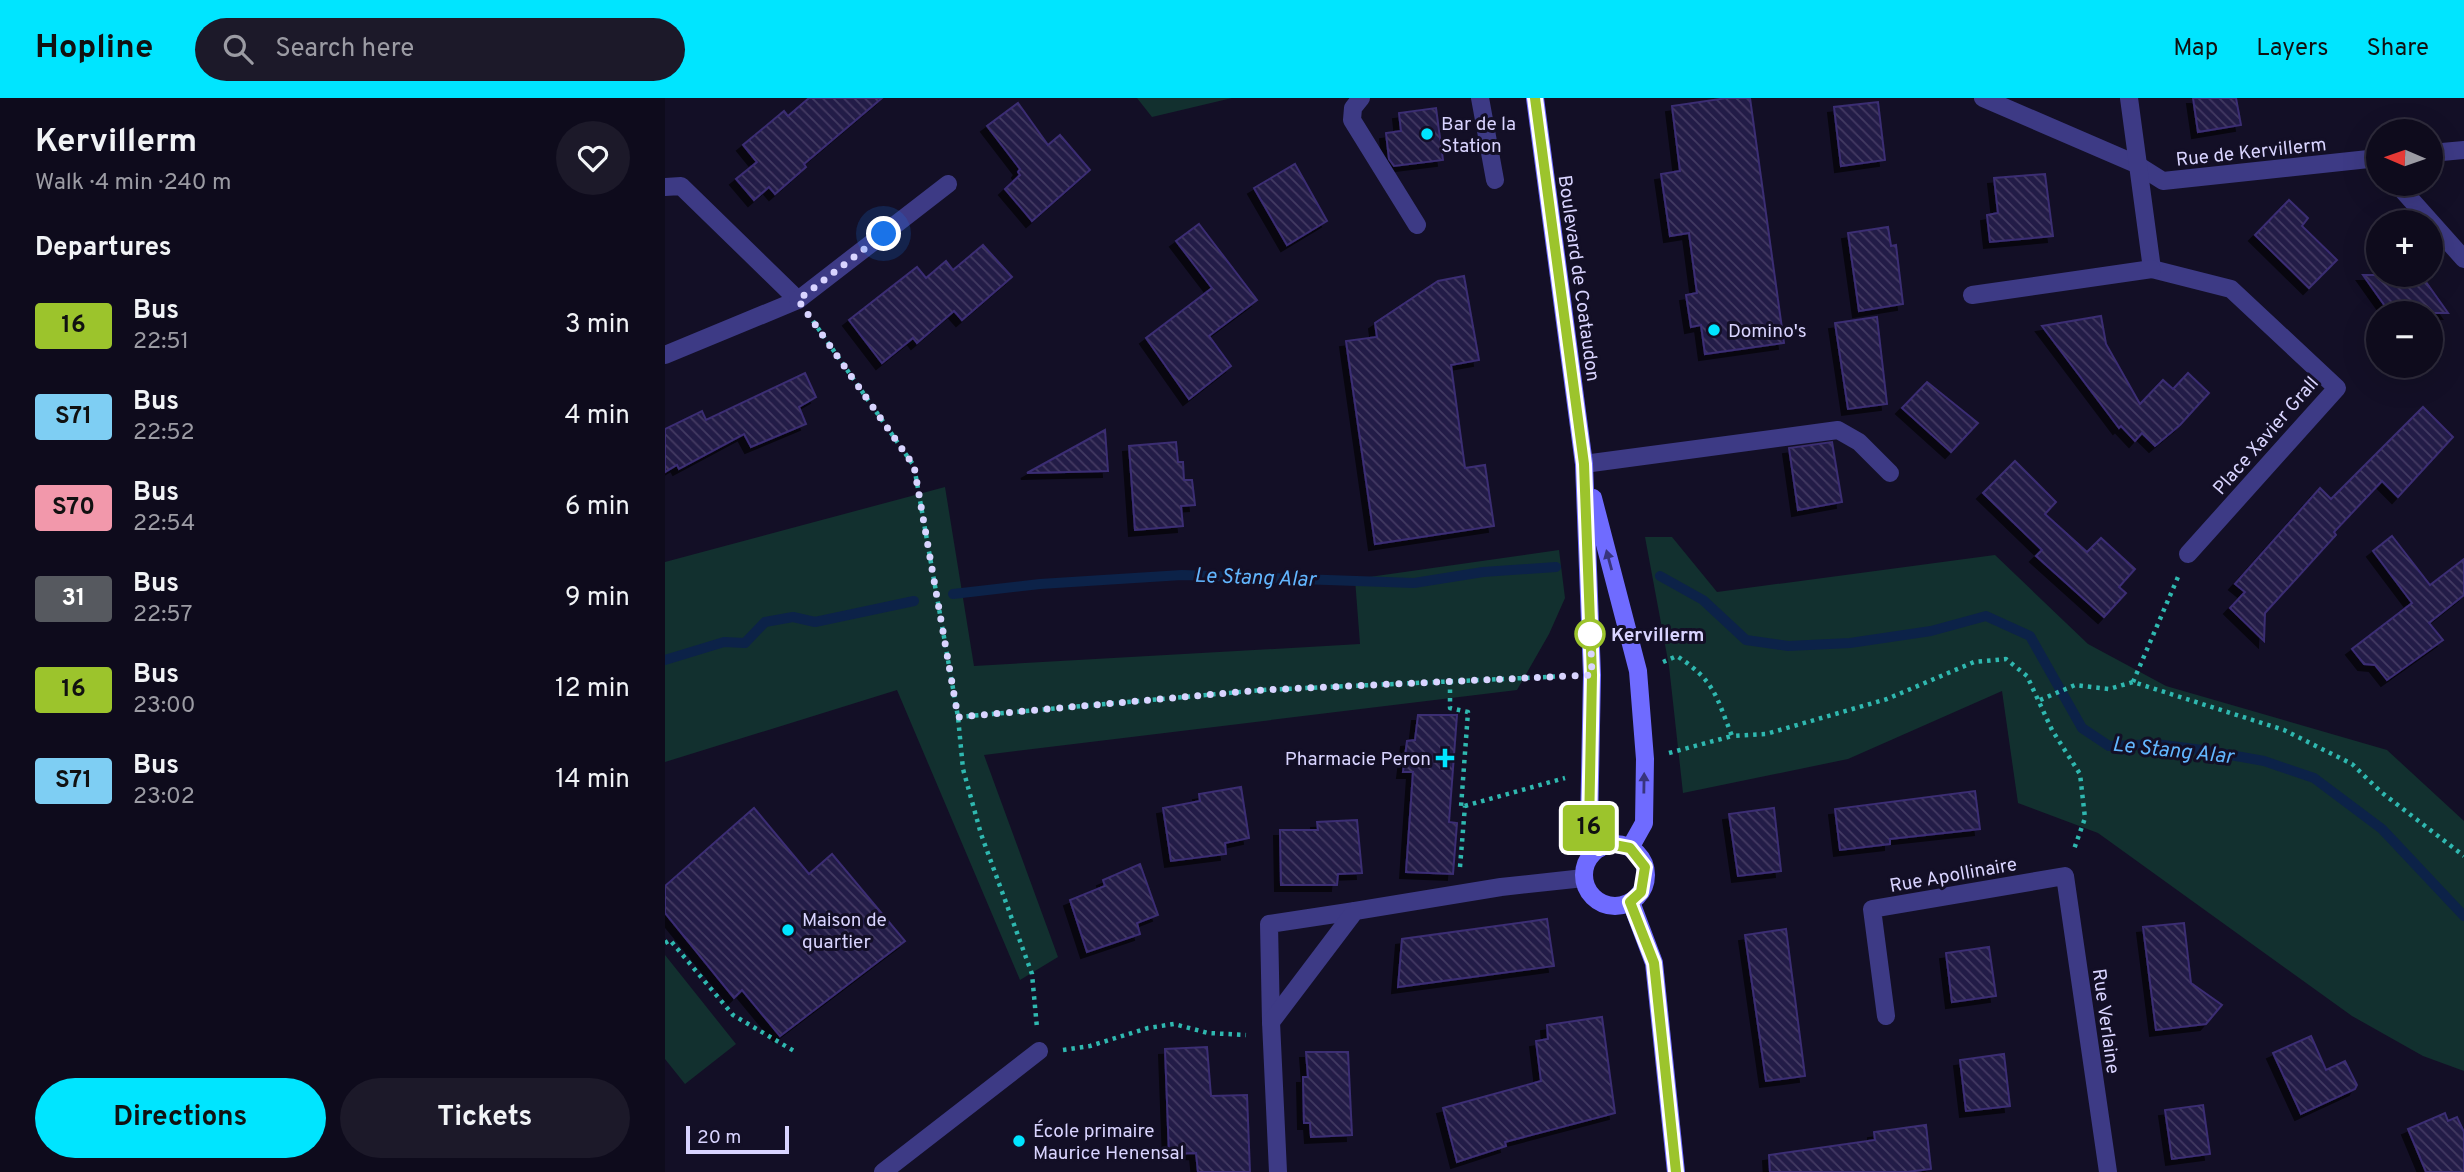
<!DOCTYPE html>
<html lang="en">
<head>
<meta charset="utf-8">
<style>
	body { margin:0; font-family:Overpass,sans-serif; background:#1c1929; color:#f1f3f6; height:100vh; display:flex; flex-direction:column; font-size:26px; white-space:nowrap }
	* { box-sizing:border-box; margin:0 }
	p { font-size:23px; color:#9b9ba3 }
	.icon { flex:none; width:38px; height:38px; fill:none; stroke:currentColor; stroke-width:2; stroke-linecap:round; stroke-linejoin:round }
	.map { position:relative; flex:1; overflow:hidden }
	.panel { display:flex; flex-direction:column; background:#0e0b1c; width:665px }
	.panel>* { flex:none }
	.badge { padding:0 14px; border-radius:5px; font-size:24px; line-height:46px }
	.needle { width:46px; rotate:272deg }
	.buttons { position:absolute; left:1701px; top:21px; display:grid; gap:14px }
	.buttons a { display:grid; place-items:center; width:77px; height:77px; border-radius:50%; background:#0e0b1c; box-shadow:0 7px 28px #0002,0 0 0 2px #2e2b3b; font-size:35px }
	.scale { position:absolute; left:21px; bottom:18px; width:103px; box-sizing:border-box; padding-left:7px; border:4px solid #d9d4ff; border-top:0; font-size:19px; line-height:24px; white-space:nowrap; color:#d9d4ff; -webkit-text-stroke:5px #130f26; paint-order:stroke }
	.you { position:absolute; width:35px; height:35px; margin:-18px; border:5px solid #fff; border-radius:50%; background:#1a73e8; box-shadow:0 0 0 10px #1a73e833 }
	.map>.badge { position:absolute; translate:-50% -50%; box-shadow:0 0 0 4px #fff }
	h2 { padding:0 35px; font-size:26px; line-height:63px }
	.round { display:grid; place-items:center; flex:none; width:74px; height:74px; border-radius:37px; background:#1c1929 }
	.head { display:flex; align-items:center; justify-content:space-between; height:119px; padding:0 35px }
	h1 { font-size:33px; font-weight:700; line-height:52px }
	.action { display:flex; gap:14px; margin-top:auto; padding:14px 35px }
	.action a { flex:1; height:80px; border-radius:42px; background:#00e5ff; color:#111; font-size:28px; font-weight:700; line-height:80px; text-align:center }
	.action a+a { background:#1c1929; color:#f1f3f6 }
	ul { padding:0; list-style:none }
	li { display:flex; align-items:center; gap:21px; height:91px; padding:0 35px }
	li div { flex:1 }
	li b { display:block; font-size:26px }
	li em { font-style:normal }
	li .badge { min-width:77px; font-weight:700; text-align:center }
	header { display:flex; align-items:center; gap:42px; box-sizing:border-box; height:98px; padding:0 35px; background:#00e5ff; color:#111 }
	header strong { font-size:33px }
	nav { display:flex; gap:38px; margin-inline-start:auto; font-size:24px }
	.search { width:490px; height:63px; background:#1c1929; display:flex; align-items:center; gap:18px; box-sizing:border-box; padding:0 24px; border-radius:38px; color:#9b9ba3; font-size:26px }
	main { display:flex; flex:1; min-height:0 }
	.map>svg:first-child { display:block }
	.grass { fill:#12302f }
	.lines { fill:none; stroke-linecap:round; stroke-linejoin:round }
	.stream { stroke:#0c2248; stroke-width:10 }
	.building { fill:url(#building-back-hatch); stroke:#3b2d73; stroke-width:2; filter:url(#shadow) }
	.path { stroke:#2fb8b0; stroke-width:4.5; stroke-dasharray:3.5 5; stroke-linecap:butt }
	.service { stroke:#3d3a85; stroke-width:18 }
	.minor { stroke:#3d3a85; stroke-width:18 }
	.secondary { stroke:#6f6bff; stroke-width:18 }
	.oneway { fill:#38347d }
	.line-casing { stroke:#fff; stroke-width:16 }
	.line { stroke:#9cc42c; stroke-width:10 }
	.walk { stroke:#d9d4ff; stroke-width:7; stroke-dasharray:0 12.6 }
	.poi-dot { fill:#00e5ff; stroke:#130f26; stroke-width:2.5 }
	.stop-dot { fill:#fff; stroke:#9cc42c; stroke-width:3.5 }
	.labels { text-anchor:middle; stroke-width:6; stroke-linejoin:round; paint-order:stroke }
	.poi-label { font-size:19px; fill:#d9d4ff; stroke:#130f26; text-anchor:start }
	.street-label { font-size:19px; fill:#d9d4ff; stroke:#130f26 }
	.stop-label { font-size:19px; font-weight:bold; fill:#d9d4ff; stroke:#130f26; text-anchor:start }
	.water-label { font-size:21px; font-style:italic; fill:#62b6ff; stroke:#130f26 }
</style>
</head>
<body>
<header>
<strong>Hopline</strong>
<div class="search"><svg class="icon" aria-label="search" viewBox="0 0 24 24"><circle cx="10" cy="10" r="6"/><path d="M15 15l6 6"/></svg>Search here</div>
<nav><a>Map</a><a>Layers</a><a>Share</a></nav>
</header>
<main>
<section class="panel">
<div class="head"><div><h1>Kervillerm</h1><p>Walk · 4 min · 240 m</p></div><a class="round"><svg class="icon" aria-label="heart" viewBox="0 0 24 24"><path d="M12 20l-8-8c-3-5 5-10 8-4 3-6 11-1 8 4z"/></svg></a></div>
<h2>Departures</h2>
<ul>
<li><span class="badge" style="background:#9cc42c;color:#111">16</span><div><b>Bus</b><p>22:51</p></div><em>3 min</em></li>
<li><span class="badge" style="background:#7ecef3;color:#111">S71</span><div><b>Bus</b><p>22:52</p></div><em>4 min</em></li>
<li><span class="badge" style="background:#f298ab;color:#111">S70</span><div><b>Bus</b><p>22:54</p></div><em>6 min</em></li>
<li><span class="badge" style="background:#56595f;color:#fff">31</span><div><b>Bus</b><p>22:57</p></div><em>9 min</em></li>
<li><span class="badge" style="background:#9cc42c;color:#111">16</span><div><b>Bus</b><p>23:00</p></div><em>12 min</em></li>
<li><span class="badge" style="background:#7ecef3;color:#111">S71</span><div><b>Bus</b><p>23:02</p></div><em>14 min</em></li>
</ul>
<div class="action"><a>Directions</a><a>Tickets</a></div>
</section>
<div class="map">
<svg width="1799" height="1074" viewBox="0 0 1799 1074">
	<defs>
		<pattern id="building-back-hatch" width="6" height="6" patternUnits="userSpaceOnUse" patternTransform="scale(1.75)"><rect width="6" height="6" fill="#241b47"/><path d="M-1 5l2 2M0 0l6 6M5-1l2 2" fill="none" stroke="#433b63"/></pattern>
		<filter id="shadow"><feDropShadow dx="-6" dy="6" stdDeviation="0" flood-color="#0009"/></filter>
	</defs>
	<rect width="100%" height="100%" fill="#130f26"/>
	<g class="grass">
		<polygon points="472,0 567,0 487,19"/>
		<polygon points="280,389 309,568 695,546 690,481 894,452 900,500 884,536 852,592 319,657 393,859 355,882 232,592 0,664 0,464"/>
		<polygon points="980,439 1007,439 1052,494 1330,457 1423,546 1501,588 1722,652 1799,723 1799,973 1758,958 1687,918 1433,735 1353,705 1337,593 1183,661 1018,695 1004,568"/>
		<polygon points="0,857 71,946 20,986 0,961"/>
	</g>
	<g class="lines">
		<g class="stream">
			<polyline points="995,478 1038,502 1081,542 1123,548 1185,545 1266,533 1321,518 1365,538 1417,630 1444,648 1491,646 1537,652 1599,663 1649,680 1717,731 1799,818"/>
			<polyline points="288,496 375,486 517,477 749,485 818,474 891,469"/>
			<polyline points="0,562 59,544 80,545 100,524 128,519 150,524 249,503"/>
		</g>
	</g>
	<g class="building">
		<polygon points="144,0 217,0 139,66 141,69 110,96 104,89 89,102 71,81 92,64 78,47 119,13 123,18"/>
		<polygon points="1062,0 1085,0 1119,245 1040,256 1036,227 1026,229 1021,197 1032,195 1024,135 1005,138 996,76 1015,73 1007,8"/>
		<polygon points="1528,0 1571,0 1576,27 1533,34"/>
		<polygon points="1213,4 1220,62 1176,68 1169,9"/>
		<polygon points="353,5 383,47 395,37 425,72 367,123 340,91 355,77 353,74 355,71 322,28"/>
		<polygon points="771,10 778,62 729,68 724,61 721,35 736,33 734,15"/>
		<polygon points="630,66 662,123 622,147 589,90"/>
		<polygon points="1380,76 1388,138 1325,144 1322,117 1333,115 1329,80"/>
		<polygon points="1624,102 1643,120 1637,128 1672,162 1644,190 1590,137"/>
		<polygon points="534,126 592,202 544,238 566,268 524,301 481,240 547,190 511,143"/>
		<polygon points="1223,129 1226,148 1231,147 1238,206 1194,213 1183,135"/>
		<polygon points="318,147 347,179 297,222 289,213 252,245 248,240 217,265 184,222 252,169 261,180 281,163 288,172"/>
		<polygon points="1698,177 1756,177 1783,215 1725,215"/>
		<polygon points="799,178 814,262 786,267 800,370 820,367 829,428 710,446 681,243 712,239 710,225 773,183"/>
		<polygon points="1436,218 1441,246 1475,306 1498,282 1508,291 1523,275 1544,295 1515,327 1490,348 1477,335 1470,343 1456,328 1454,330 1377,228"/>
		<polygon points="1212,219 1222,306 1183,311 1170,225"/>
		<polygon points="140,275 151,299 134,309 141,326 86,349 79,336 14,371 12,367 0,374 0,331 37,313 41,322"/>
		<polygon points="1262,284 1313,325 1286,354 1237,310"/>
		<polygon points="1758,309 1788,339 1733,399 1717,383 1669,434 1671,437 1600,515 1599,543 1565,510 1580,494 1570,486 1655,390 1666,401"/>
		<polygon points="440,332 443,373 362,375"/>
		<polygon points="511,344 513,364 518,364 519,382 527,382 530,407 516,408 518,428 470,432 464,348"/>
		<polygon points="1167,344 1177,404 1133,412 1124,350"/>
		<polygon points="1350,363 1391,404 1380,416 1422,454 1436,440 1470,471 1454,489 1461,495 1439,519 1371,458 1377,452 1318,395"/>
		<polygon points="1727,438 1765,487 1799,461 1799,497 1764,525 1778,542 1722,582 1710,567 1699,566 1687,551 1747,505 1708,453"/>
		<polygon points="753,617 792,617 784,724 792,725 788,776 741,774 748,674 738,674 742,643 750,642"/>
		<polygon points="576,689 584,740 560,745 561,756 506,763 498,710 535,703 534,696"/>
		<polygon points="1310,693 1315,731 1225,741 1225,746 1175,752 1170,711"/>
		<polygon points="89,710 144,776 167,756 240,843 115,938 77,892 69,900 0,815 0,788"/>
		<polygon points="1109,710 1116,773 1073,778 1064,716"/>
		<polygon points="692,722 697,775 673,776 672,787 616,787 615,732 653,732 652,724"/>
		<polygon points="475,766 493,817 472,825 475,836 422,854 405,802 440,788 438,782"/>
		<polygon points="882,821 889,868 733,889 737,841"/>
		<polygon points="1519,825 1526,885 1557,907 1541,926 1491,932 1478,829"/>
		<polygon points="1121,831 1140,978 1101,983 1080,837"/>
		<polygon points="1324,849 1331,898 1287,904 1281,855"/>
		<polygon points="937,919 950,1015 840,1044 841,1048 792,1064 778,1010 876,983 871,943 883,941 882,927"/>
		<polygon points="1646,938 1661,972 1680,963 1692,987 1690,991 1636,1016 1608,955"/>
		<polygon points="542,949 546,998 582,997 585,1074 533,1074 531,1055 504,1056 500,951"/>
		<polygon points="641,954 683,954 687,1037 646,1039 645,1025 639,1025 638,979 643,979"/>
		<polygon points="1339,956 1345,1008 1301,1013 1295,962"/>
		<polygon points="1538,1007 1545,1056 1507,1061 1500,1012"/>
		<polygon points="1780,1015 1783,1023 1792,1019 1799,1034 1799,1074 1761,1074 1743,1031"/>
		<polygon points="1261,1027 1266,1071 1242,1074 1105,1074 1104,1057 1210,1042 1209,1034"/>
	</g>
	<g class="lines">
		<g class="path">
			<polyline points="148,223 249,368 293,619 298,671 316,736 367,876 372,930"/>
			<path d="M 998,564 L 1012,558 C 1050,583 1051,598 1067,638 L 1101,636 L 1222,601 L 1309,564 L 1341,561 L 1362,578 L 1387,632 L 1415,676 L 1420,720 L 1408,754"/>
			<polyline points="785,583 785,610 803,614 796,709 900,680"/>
			<polyline points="1468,584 1513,479"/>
			<polyline points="1375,602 1410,587 1444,591 1468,584 1619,632 1687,666 1716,694 1799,758"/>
			<polyline points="293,619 597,592 903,578"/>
			<polyline points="1004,655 1067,638"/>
			<polyline points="795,769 800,708"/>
			<polyline points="0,845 5,842 68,917 129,953"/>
			<polyline points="398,952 425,948 483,930 509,926 543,935 581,937"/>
		</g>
		<g class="service">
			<polyline points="696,0 688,10 687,22 752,127"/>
			<polyline points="815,0 830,82"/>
			<polyline points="919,366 1173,332 1194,344 1225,375"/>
		</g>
		<g class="minor">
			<polyline points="1318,0 1471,66 1498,83 1713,60"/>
			<polyline points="1464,0 1487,171 1566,191 1672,290 1523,456"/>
			<polyline points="1766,55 1799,52"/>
			<polyline points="1732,86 1799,161"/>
			<polyline points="0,89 16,88 133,202 0,257"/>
			<polyline points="1307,197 1487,171"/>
			<polyline points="133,202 283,86"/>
			<polyline points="1221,918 1207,811 1400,778 1443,1074"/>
			<polyline points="606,924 604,826 690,813"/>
			<polyline points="218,1074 374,953"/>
			<polyline points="613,1074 606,924 690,813 836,789 919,780"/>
		</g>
		<g class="secondary">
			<polyline points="870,0 919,366 927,577 924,730 935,750"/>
			<polyline points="928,400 973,573 980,661 979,725 965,750"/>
			<circle cx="950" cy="777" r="31"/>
			<polyline points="966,804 989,865 1011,1074"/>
		</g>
	</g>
	<defs><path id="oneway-solid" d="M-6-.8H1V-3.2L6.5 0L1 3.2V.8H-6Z" transform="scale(1.75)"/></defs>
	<g class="oneway">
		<use href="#oneway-solid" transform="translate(944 462) rotate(-105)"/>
		<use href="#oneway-solid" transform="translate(979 685) rotate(-89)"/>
	</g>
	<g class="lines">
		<defs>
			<polyline id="line" points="870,0 919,366 927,577 924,730 934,750 944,746 965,750 980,769 976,794 965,804 989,865 1011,1074"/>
		</defs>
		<use href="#line" class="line-casing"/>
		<use href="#line" class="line"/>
		<polyline class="walk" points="219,136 133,202 249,368 293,619 597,592 927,577 925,524 925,536"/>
	</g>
	<g class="poi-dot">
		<circle cx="762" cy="36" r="7"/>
		<circle cx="1049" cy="232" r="7"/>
		<path d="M776.5 649.5h7v7h7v7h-7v7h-7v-7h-7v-7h7z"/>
		<circle cx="123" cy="832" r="7"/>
		<circle cx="354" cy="1043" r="7"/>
	</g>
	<circle class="stop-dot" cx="925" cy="536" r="14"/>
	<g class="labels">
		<g class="poi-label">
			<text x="776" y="32">Bar de la<tspan x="776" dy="22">Station</tspan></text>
			<text x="1063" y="239">Domino's</text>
			<text x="766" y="667" text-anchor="end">Pharmacie Peron</text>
			<text x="137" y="828">Maison de<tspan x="137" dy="22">quartier</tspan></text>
			<text x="368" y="1039">École primaire<tspan x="368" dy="22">Maurice Henensal</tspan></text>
		</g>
		<g class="street-label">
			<text transform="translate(1586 53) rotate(-6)" y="7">Rue de Kervillerm</text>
			<text transform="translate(915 180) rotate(82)" y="7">Boulevard de Coataudon</text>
			<text transform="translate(1600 337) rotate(-49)" y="7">Place Xavier Grall</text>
			<text transform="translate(1288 776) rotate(-10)" y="7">Rue Apollinaire</text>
			<text transform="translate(1442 923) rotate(82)" y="7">Rue Verlaine</text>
		</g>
		<g class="stop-label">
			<text x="946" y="543">Kervillerm</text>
		</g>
		<g class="water-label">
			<text transform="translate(590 479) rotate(2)" y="7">Le Stang Alar</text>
			<text transform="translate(1508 652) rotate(6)" y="7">Le Stang Alar</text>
		</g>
	</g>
</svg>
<div class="buttons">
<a><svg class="needle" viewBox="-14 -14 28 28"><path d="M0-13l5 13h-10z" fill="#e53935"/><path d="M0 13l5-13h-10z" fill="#9b9ba3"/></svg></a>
<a>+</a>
<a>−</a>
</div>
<div class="scale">20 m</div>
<div class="you" style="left:219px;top:136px"></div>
<b class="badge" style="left:924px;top:730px;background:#9cc42c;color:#111">16</b>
</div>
</main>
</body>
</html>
